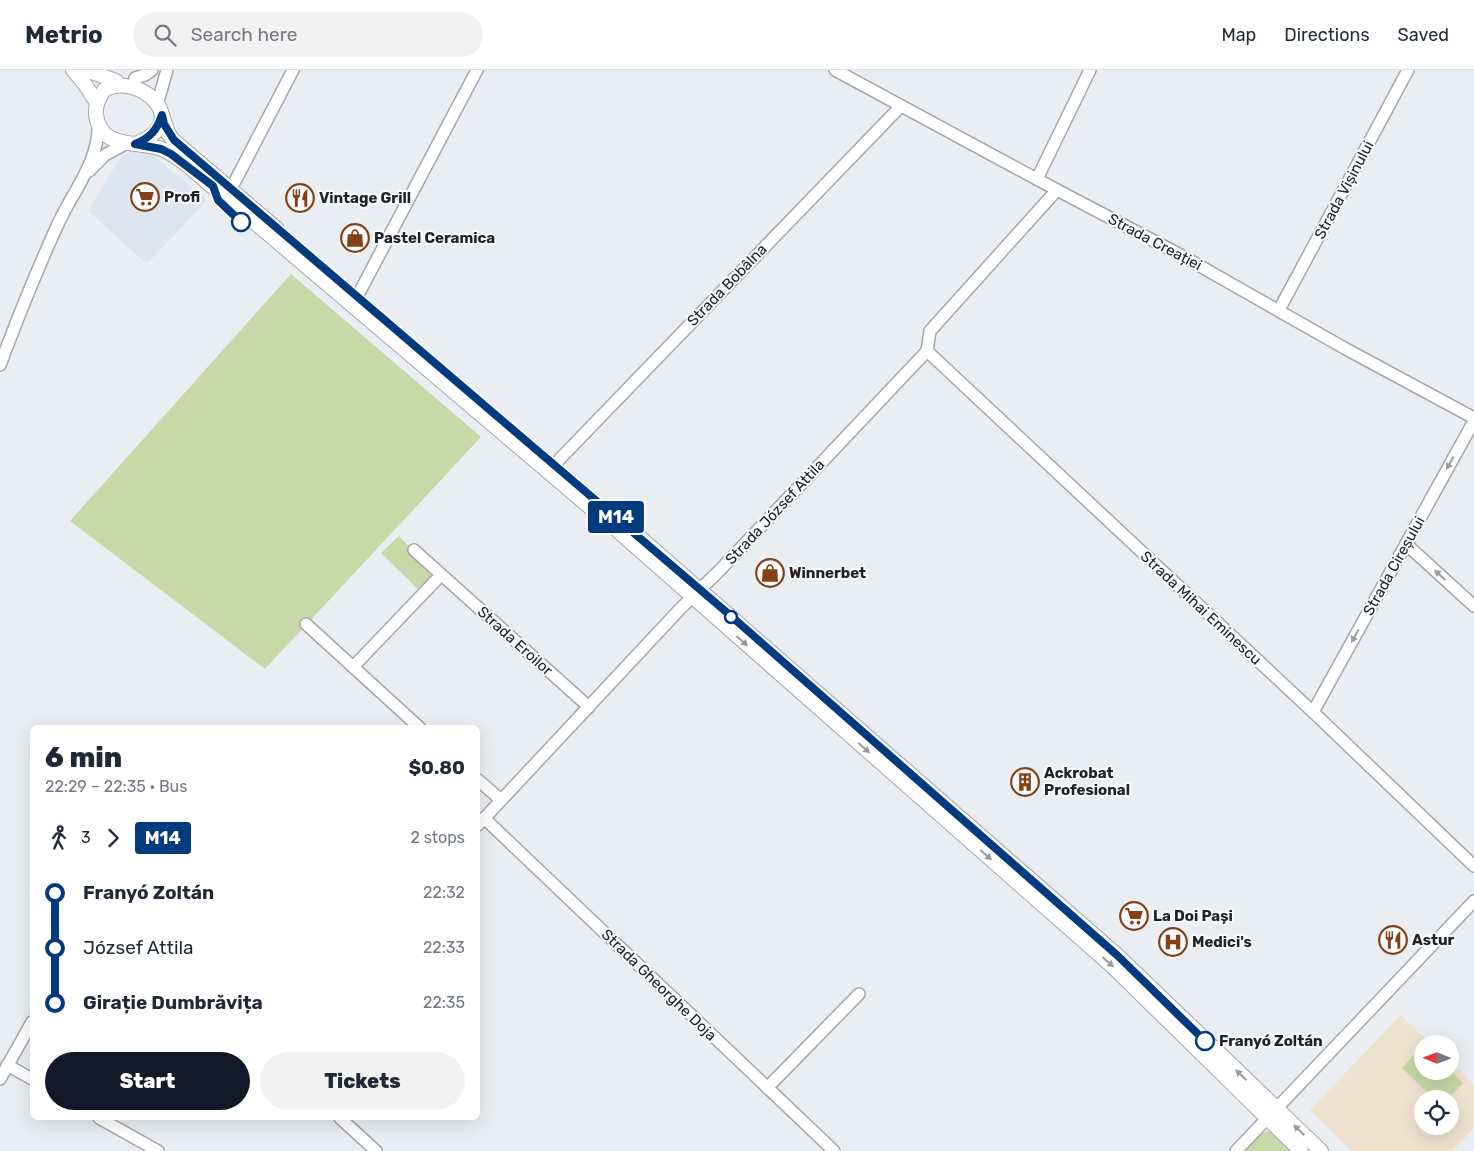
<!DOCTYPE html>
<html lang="en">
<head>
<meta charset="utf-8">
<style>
	body { margin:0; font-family:Rubik,sans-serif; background:#f2f2f3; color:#1f2937; height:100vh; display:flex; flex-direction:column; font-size:19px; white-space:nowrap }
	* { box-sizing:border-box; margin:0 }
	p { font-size:16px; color:#747a83 }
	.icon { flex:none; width:28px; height:28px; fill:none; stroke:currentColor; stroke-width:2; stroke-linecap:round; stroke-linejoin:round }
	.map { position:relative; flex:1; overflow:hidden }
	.side { position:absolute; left:30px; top:655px; width:450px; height:395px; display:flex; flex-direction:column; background:#fff; border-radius:8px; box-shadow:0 5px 20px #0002 }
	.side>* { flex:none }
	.badge { padding:0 10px; border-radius:4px; font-size:18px; line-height:32px }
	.needle { width:32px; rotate:271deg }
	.fabs { position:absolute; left:1414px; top:965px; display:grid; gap:10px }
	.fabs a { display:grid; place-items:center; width:45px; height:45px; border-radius:50%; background:#fff; box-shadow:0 5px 20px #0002; font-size:25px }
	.map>.badge { position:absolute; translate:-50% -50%; box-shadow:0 0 0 2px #fff }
	.legs { display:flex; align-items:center; gap:8px; height:55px; padding:0 15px; font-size:16px }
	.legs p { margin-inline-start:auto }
	.headline { display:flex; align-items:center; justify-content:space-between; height:85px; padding:0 15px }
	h1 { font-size:28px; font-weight:800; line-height:38px }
	.primary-button { display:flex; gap:10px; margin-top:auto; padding:10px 15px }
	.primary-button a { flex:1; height:58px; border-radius:30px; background:#111827; color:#fff; font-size:20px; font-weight:800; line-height:58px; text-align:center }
	.primary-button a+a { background:#f2f2f3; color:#1f2937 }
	ul { padding:0 15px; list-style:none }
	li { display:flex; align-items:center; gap:18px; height:55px; font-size:19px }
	li i { display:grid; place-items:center; width:8px; height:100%; margin:0 6px; background:currentColor }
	li i::after { content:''; width:12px; height:12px; margin:-6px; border:4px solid; border-radius:50%; background:#fff }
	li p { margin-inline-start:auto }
	li:first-child i { background:linear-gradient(#0000 50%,currentColor 0) }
	li:last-child i { background:linear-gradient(currentColor 50%,#0000 0) }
	header { display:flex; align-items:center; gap:30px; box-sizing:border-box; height:70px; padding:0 25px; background:#fff; border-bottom:1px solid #e0e1e3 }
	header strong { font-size:24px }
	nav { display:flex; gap:28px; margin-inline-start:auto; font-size:18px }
	.search { width:350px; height:45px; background:#f2f2f3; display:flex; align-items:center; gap:12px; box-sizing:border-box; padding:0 18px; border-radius:28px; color:#747a83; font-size:19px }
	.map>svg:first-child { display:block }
	.built { fill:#dde5f0 }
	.education { fill:#efe2ce; fill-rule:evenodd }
	.green { fill:#c7d9a6 }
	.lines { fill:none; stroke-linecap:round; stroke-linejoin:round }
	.minor-casing { stroke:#a3a6aa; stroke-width:14 }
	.major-casing { stroke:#a3a6aa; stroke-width:16 }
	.minor { stroke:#fff; stroke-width:11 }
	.major { stroke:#fff; stroke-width:14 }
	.oneway { fill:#9b9c9c }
	.line-1-casing { stroke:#fff; stroke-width:11 }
	.line-1 { stroke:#003b80; stroke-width:8 }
	.stop-1-dot { fill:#fff; stroke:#003b80; stroke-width:2.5 }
	.labels { text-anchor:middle; stroke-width:4; stroke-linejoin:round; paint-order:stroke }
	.street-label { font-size:15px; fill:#212224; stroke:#f8fbfe }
	.poi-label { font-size:15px; font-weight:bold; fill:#212224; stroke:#f8fbfe; text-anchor:start }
	.stop-label { font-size:15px; font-weight:bold; fill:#212224; stroke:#f8fbfe; text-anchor:start }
</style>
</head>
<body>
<header>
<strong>Metrio</strong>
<div class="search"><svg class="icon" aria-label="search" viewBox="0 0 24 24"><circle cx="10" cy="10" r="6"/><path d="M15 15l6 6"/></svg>Search here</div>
<nav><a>Map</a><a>Directions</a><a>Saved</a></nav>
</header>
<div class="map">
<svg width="1474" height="1081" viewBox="0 0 1474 1081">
	<rect width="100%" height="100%" fill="#eaeef2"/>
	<polygon class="built" points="139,81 148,81 207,130 147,194 88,141 106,110 124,84"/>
	<path class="education" d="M 1401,945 L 1431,974 L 1422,974 L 1422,1001 L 1450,1001 L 1450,992 L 1474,1015 L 1474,1058 L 1452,1081 L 1352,1081 L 1310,1040 ZM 1422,1029 L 1450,1029 L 1450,1056 L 1422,1056 Z"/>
	<g class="green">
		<polygon points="291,204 481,367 265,599 70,451"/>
		<polygon points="399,466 435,503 419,520 381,483"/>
		<polygon points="1422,976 1422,1001 1450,1001 1450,1000 1463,1013 1448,1029 1434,1029 1402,998"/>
		<polygon points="1269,1061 1277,1062 1296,1081 1244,1081 1261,1064"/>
	</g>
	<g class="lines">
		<defs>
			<g id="minor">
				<polyline points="835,0 1057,120 1177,183 1346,279 1474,348"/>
				<polyline points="135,8 145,5 152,0"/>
				<polyline points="159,28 167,0"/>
				<polyline points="89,101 105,85 125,74"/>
				<polyline points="1037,109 1090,0"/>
				<polyline points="231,119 293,0"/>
				<polyline points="357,227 477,0"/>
				<polyline points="1279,240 1408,0"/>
				<polyline points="927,281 1313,642 1474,796"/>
				<path d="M 0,295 C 18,247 37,200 58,154 C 73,121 100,91 98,52"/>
				<polyline points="554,395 901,36"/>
				<polyline points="1406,474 1474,536"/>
				<polyline points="414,480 589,637"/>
				<polyline points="306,554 420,658"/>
				<polyline points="353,597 441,505"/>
				<polyline points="1313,642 1474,351"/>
				<polyline points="478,710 501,730"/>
				<polyline points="484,748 834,1081"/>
				<polyline points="478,755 680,539 720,500 927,281 930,261 1057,120"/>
				<polyline points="7,995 32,1009"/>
				<polyline points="0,1009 32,952"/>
				<polyline points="767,1018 859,924"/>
				<polyline points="99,1048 158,1081"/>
				<polyline points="340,1048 376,1081"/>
				<polyline points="1236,1081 1474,831"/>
			</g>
			<g id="major">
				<polyline points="73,0 84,13 97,33"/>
				<polyline points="86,0 116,11"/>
				<polyline points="162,45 168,63 173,70 277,159"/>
				<path d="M 135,74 C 196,52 138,0 104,20 C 99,27 95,36 96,45 C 101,82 140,69 164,80 C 181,87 198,105 213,117 L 618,461 L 1111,895 L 1301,1081"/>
				<polyline points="621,451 1118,886 1321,1081"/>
			</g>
		</defs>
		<use href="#minor" class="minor-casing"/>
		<use href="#major" class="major-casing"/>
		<use href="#minor" class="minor"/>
		<use href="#major" class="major"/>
	</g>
	<defs><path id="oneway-solid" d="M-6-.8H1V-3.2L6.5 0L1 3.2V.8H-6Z" transform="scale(1.25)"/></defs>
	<g class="oneway">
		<use href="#oneway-solid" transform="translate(1450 393) rotate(119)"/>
		<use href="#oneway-solid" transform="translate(1440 505) rotate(-137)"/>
		<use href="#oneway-solid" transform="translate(1355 566) rotate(119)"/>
		<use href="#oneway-solid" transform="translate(742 571) rotate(41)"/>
		<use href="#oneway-solid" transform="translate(864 678) rotate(41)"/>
		<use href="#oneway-solid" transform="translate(986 785) rotate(41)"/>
		<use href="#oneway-solid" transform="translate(1108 892) rotate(42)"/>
		<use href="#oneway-solid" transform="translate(1241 1005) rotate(-136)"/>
		<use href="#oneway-solid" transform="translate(1299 1060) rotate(-136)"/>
	</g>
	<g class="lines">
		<defs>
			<path id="line-1" d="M 241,152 L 218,130 L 213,116 L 171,84 L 161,79 L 135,74 C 150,68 157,60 162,45 L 164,54 L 174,70 L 731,546 L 1118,886 L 1205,971"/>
		</defs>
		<use href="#line-1" class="line-1-casing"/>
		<use href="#line-1" class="line-1"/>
	</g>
	<defs>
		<symbol id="supermarket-ring" viewBox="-11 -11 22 22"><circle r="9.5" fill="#f8fbfe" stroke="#844114" stroke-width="1.5"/><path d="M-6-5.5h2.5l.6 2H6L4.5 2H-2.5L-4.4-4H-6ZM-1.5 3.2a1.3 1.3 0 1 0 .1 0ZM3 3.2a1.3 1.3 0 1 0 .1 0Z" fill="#844114"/></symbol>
		<symbol id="restaurant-ring" viewBox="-11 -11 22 22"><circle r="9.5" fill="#f8fbfe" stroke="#844114" stroke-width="1.5"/><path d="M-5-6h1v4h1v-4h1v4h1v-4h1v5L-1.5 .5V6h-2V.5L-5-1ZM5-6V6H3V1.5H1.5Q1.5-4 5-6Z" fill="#844114"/></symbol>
		<symbol id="shop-ring" viewBox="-11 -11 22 22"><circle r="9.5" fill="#f8fbfe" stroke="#844114" stroke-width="1.5"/><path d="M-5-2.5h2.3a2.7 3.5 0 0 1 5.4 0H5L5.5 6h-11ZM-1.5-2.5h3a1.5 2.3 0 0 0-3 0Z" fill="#844114"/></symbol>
		<symbol id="building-ring" viewBox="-11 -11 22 22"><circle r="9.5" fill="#f8fbfe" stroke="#844114" stroke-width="1.5"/><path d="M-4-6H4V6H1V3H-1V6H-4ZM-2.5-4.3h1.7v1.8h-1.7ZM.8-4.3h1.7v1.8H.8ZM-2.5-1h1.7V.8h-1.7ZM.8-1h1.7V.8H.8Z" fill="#844114"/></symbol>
		<symbol id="hospital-ring" viewBox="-11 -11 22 22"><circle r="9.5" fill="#f8fbfe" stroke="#844114" stroke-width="1.5"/><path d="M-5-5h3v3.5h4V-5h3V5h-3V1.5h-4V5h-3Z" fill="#844114"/></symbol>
	</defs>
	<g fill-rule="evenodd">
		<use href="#supermarket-ring" x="129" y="111" width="32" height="32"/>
		<use href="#restaurant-ring" x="284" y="112" width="32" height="32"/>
		<use href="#shop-ring" x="339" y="152" width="32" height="32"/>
		<use href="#shop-ring" x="754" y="487" width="32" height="32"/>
		<use href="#building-ring" x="1009" y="696" width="32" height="32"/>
		<use href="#supermarket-ring" x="1118" y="830" width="32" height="32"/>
		<use href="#restaurant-ring" x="1377" y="854" width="32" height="32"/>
		<use href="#hospital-ring" x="1157" y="856" width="32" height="32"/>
	</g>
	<g class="stop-1-dot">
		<circle cx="241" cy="152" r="9"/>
		<circle cx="731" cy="547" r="6"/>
		<circle cx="1205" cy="971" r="9"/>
	</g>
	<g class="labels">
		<g class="street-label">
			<text transform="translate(1344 120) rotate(-62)" y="5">Strada Vișinului</text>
			<text transform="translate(1155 172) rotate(28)" y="5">Strada Creației</text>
			<text transform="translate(727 215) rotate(-46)" y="5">Strada Bobâlna</text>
			<text transform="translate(775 442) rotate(-47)" y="5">Strada József Attila</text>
			<text transform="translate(1394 496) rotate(-61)" y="5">Strada Cireșului</text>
			<text transform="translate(1201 538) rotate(43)" y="5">Strada Mihai Eminescu</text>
			<text transform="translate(515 571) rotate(42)" y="5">Strada Eroilor</text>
			<text transform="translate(659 915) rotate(44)" y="5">Strada Gheorghe Doja</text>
		</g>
		<g class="poi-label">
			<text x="164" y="132">Profi</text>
			<text x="319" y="133">Vintage Grill</text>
			<text x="374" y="173">Pastel Ceramica</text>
			<text x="789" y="508">Winnerbet</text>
			<text x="1044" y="708">Ackrobat<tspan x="1044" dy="17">Profesional</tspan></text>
			<text x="1153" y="851">La Doi Pași</text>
			<text x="1412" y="875">Astur</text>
			<text x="1192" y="877">Medici's</text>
		</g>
		<g class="stop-label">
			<text x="1219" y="976">Franyó Zoltán</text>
		</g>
	</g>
</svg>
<div class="fabs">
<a><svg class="needle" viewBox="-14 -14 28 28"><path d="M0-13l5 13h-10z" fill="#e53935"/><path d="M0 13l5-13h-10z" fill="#747a83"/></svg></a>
<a><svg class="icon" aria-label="locate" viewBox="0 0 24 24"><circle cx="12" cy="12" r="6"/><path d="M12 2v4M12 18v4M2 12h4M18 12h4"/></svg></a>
</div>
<b class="badge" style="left:616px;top:447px;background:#003b80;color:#fff">M14</b>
<section class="side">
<div class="headline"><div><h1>6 min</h1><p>22:29 – 22:35 · Bus</p></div><b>$0.80</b></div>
<div class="legs"><svg class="icon" aria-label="walk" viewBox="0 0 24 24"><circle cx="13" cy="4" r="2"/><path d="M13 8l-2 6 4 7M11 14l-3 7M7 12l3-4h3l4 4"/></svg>3<svg class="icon" aria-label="forward" viewBox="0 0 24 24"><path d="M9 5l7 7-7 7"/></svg><b class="badge" style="background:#003b80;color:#fff">M14</b><p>2 stops</p></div>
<ul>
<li><i style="color:#003b80"></i><b>Franyó Zoltán</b><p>22:32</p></li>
<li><i style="color:#003b80"></i><span>József Attila</span><p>22:33</p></li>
<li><i style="color:#003b80"></i><b>Girație Dumbrăvița</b><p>22:35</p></li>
</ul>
<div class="primary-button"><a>Start</a><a>Tickets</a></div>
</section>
</div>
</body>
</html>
